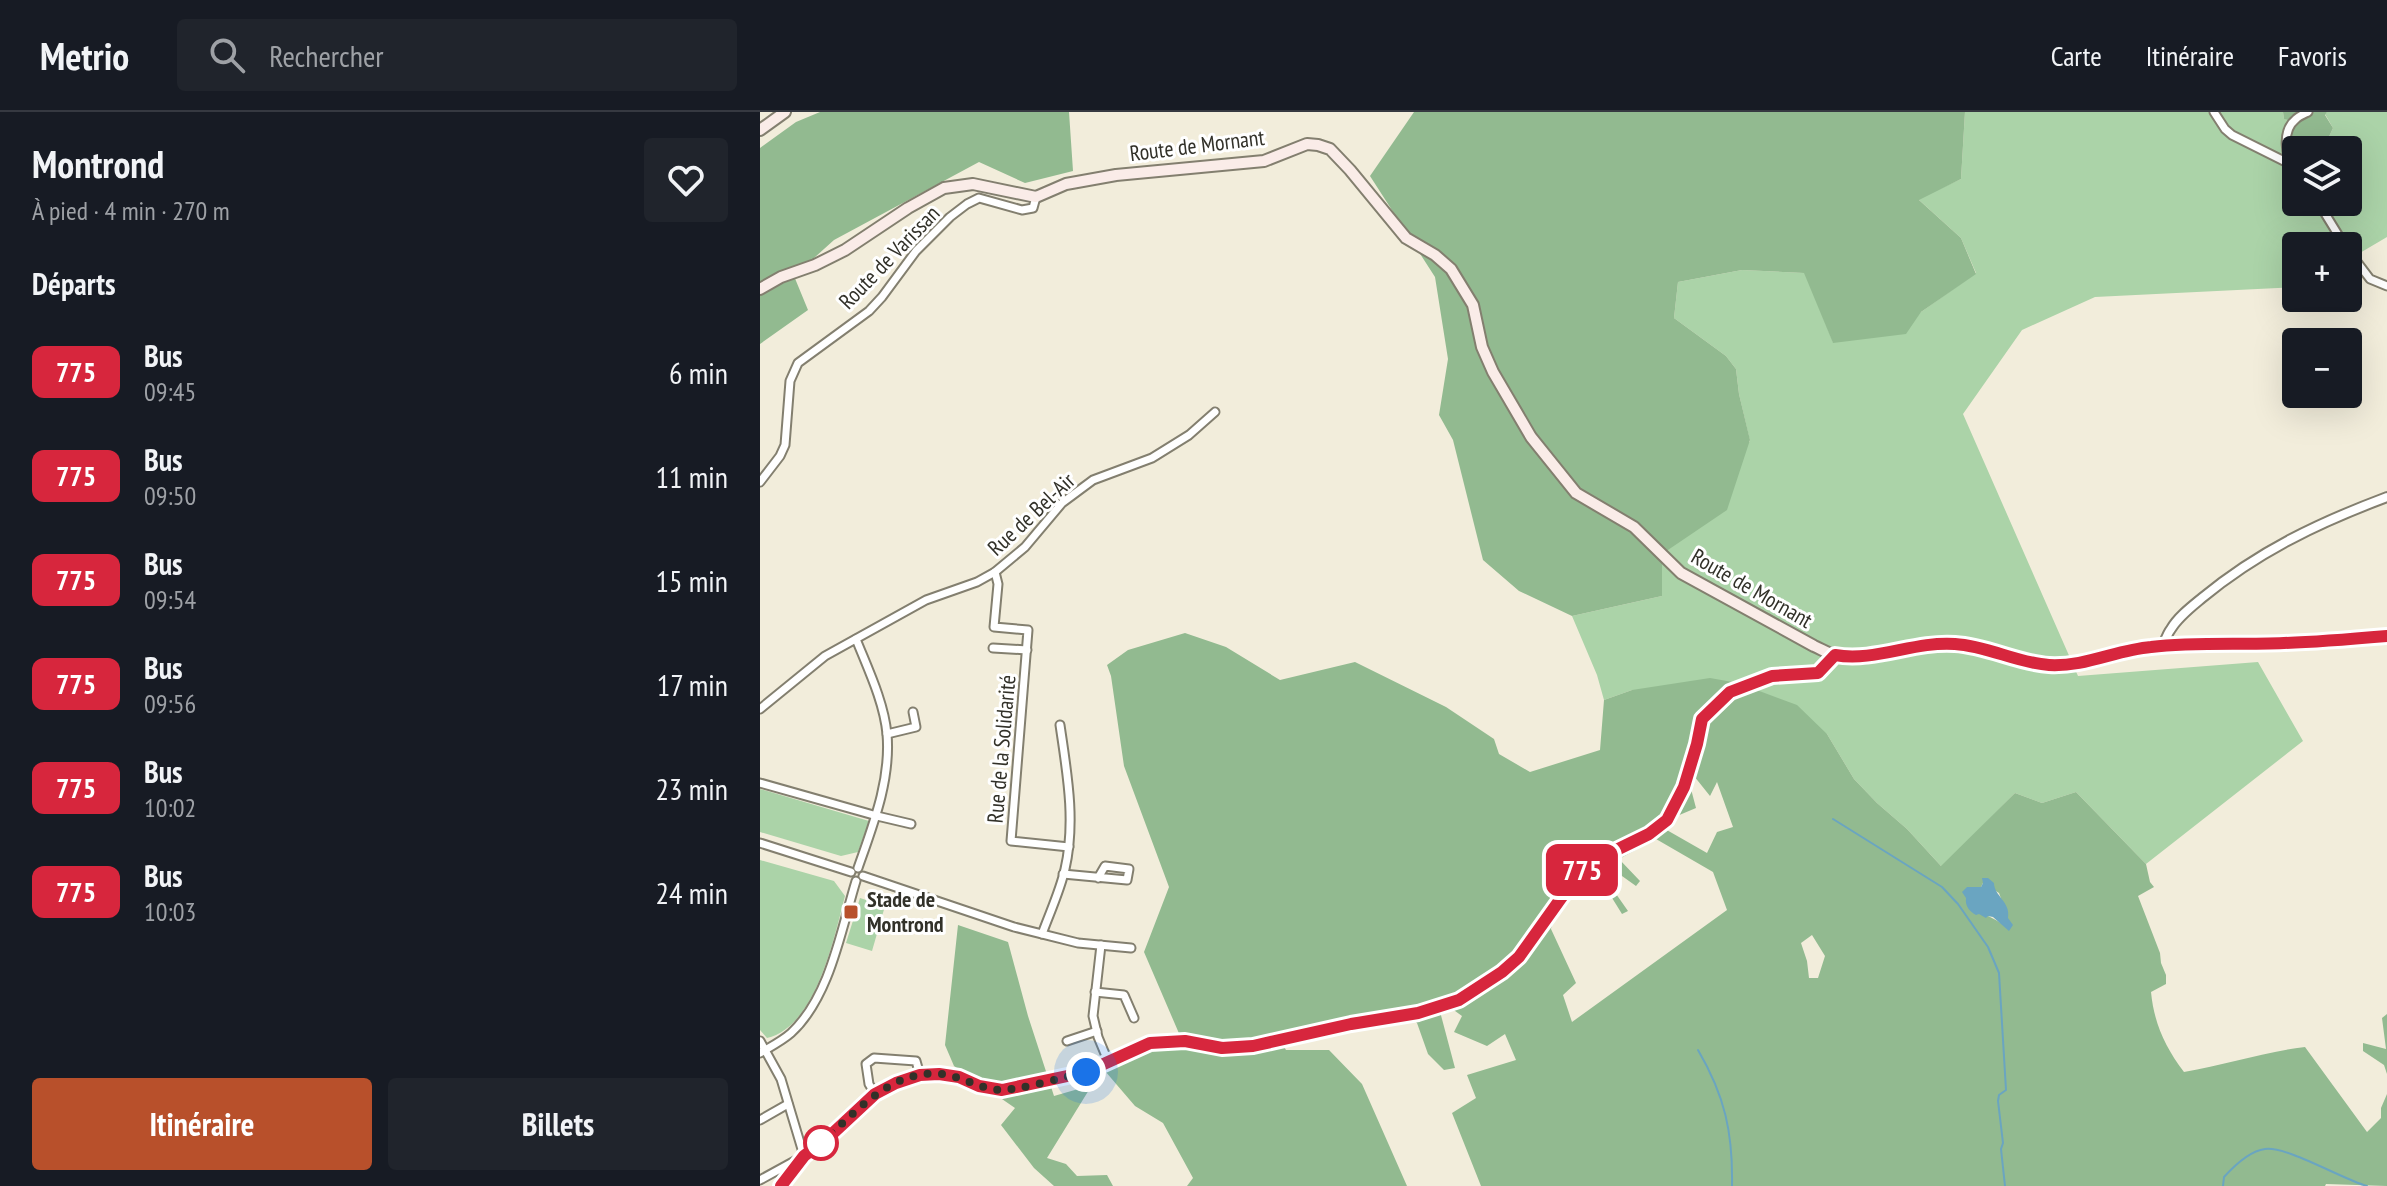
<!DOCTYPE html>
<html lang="fr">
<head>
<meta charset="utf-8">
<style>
	body { margin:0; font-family:"PT Sans Narrow",sans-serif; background:#20242c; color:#f1f3f6; height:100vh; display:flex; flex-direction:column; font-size:30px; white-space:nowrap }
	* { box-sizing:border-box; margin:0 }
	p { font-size:26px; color:#9ea1a6 }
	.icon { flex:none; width:44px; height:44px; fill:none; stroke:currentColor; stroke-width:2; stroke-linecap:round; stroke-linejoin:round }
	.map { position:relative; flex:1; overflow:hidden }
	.details { display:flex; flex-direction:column; background:#171b24; width:760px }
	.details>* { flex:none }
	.badge { padding:0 16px; border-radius:12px; font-size:28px; line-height:52px }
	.tools { position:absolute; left:1522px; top:24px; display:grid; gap:16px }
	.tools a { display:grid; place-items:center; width:80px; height:80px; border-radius:8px; background:#171b24; box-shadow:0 8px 32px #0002; font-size:40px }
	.you { position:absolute; width:40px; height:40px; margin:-20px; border:6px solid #fff; border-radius:50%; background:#1a73e8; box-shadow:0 0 0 12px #1a73e833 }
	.map>.badge { position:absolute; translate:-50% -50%; box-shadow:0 0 0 4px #fff }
	h2 { padding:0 32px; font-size:30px; line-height:72px }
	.round { display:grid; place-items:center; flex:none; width:84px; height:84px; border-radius:8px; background:#20242c }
	.overview { display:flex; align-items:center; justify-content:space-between; height:136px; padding:0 32px }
	h1 { font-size:38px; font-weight:800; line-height:60px }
	.primary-button { display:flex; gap:16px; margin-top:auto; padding:16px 32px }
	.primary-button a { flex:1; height:92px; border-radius:8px; background:#b8502b; color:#fff; font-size:32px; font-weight:800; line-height:92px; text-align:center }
	.primary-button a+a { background:#20242c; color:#f1f3f6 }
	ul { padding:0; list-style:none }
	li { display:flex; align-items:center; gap:24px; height:104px; padding:0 32px }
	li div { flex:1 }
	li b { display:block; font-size:30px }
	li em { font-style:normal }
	li .badge { min-width:88px; font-weight:700; text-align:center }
	header { display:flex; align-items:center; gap:48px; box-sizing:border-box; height:112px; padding:0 40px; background:#171b24; border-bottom:2px solid #363941 }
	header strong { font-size:38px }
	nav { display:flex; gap:44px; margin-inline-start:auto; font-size:28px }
	.search { width:560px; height:72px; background:#20242c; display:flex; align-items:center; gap:20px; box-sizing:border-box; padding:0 28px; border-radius:8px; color:#9ea1a6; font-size:30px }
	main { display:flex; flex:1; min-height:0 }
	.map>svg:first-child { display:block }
	.green { fill:#abd3a8 }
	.forest { fill:#92ba90; fill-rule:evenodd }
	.water { fill:#6aa5c1 }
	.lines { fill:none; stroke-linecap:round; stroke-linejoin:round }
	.stream { stroke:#6aa5c1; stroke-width:2 }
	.minor-casing { stroke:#837f6f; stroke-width:11 }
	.tertiary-casing { stroke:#837f6f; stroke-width:12 }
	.secondary-casing { stroke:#837f6f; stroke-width:14 }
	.minor { stroke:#fff; stroke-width:7 }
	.tertiary { stroke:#fff; stroke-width:8 }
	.secondary { stroke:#faece8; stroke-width:10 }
	.line-casing { stroke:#fff; stroke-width:18 }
	.line { stroke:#d7263d; stroke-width:12 }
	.walk { stroke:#323129; stroke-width:8; stroke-dasharray:0 14.4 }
	.poi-dot { fill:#b8502b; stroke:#fff; stroke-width:3 }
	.stop-dot { fill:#fff; stroke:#d7263d; stroke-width:4 }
	.labels { text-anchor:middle; stroke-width:6; stroke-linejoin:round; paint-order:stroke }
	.street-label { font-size:22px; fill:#323129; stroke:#fff }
	.poi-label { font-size:22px; font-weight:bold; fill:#323129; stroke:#fff; text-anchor:start }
</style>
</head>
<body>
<header>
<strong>Metrio</strong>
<div class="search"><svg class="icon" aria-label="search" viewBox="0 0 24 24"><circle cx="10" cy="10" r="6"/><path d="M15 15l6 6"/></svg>Rechercher</div>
<nav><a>Carte</a><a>Itinéraire</a><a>Favoris</a></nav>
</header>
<main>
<section class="details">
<div class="overview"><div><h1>Montrond</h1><p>À pied · 4 min · 270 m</p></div><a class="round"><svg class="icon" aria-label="heart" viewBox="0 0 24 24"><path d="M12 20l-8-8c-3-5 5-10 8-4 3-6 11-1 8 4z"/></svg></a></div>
<h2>Départs</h2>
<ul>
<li><span class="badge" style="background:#d7263d;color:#fff">775</span><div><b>Bus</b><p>09:45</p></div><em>6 min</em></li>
<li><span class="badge" style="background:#d7263d;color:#fff">775</span><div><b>Bus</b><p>09:50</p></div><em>11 min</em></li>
<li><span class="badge" style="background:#d7263d;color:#fff">775</span><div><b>Bus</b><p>09:54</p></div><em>15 min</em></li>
<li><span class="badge" style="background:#d7263d;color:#fff">775</span><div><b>Bus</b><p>09:56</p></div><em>17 min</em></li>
<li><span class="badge" style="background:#d7263d;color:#fff">775</span><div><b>Bus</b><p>10:02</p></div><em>23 min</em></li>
<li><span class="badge" style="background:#d7263d;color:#fff">775</span><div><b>Bus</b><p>10:03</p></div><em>24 min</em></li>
</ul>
<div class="primary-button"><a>Itinéraire</a><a>Billets</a></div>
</section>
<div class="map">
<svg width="1627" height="1074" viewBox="0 0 1627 1074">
	<rect width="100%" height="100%" fill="#f2eddb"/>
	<g class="green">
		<polygon points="1205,0 1523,0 1524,7 1537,9 1525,32 1536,56 1536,90 1588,90 1588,38 1536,38 1536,44 1534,40 1539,23 1545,26 1567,29 1573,16 1565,2 1567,0 1627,0 1627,125 1588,148 1588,134 1536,134 1536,175 1335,185 1262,218 1203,302 1318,564 1498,550 1543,629 1386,752 1316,680 1282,691 1255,681 1182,755 1147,717 1117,691 1094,667 1067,622 872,578 844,588 837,563 812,504 902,484 902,442 990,329 979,282 976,257 966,244 914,206 918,170 982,158 1045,161 1073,230 1161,200 1216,161 1201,126 1158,87 1201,67"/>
		<polygon points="0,677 109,709 98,740 81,744 0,720"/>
		<path d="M 0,748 L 74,769 L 85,784 C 74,826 56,915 7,926 L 0,918 Z"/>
		<polygon points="100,786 125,794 112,839 86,831"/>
	</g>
	<g class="forest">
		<polygon points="60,0 309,0 313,59 265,71 219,50 74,128 34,164 48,198 0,232 0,36 36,10"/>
		<polygon points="654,0 1205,0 1201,67 1159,88 1201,126 1216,162 1161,200 1146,222 1073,231 1044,161 982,158 918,170 914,206 966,244 976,257 979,282 990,328 967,398 902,442 902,484 812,504 759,479 723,448 693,328 679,303 688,247 675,165 610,64"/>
		<polygon points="1523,0 1567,0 1565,3 1573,16 1567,29 1539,24 1534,40 1536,56 1525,31 1536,10 1524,7"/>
		<path d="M 425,521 L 466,535 L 520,568 L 595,550 L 686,595 L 734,627 L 739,642 L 770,660 L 840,638 L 844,588 L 872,578 L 950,566 L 978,571 L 1037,593 L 1067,622 L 1094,667 L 1117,691 L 1147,717 L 1181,754 L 1255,681 L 1282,691 L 1316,680 L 1386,752 L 1390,770 L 1394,775 L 1378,784 L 1400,841 L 1401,851 L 1406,863 L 1406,872 L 1391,880 C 1394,911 1405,935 1424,960 C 1465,953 1504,940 1545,935 L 1607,1020 L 1621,1006 L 1621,996 L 1627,982 L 1627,1074 L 1566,1072 L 1565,1074 L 721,1074 L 692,1001 L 716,986 L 707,963 L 756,948 L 745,922 L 727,934 L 694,920 L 702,904 L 684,891 L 678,892 L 695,956 L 684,958 L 668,942 L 657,911 L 640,896 L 518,925 L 526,938 L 569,938 L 602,972 L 647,1074 L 427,1074 L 433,1066 L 403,1011 L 375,994 L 345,959 L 391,935 L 424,933 L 384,840 L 409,775 L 364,654 L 351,564 L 347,553 L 368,538 ZM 934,664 L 950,684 L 957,670 L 973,715 L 957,720 L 947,741 L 905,717 L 917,704 L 936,696 L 931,677 ZM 896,727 L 953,760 L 967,798 L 812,910 L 803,883 L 816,871 L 791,817 L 797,784 L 819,757 L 844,773 L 862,802 L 868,799 L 847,769 L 855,759 L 876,774 L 880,769 L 859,747 ZM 1223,771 L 1239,781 L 1248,806 L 1242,812 C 1227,801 1210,800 1205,779 L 1211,775 L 1221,775 ZM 1052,823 L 1065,844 L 1058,866 L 1049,866 L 1047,849 L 1041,831 Z"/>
		<polygon points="198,813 248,830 268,904 294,984 332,973 287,1046 306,1052 317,1064 347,1063 353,1074 294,1074 274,1056 241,1013 255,996 194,954 185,933"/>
		<polygon points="1627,902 1627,962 1624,953 1603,939 1603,931 1626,937 1622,906"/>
	</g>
	<path class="water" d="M 1222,766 L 1228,766 L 1234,771 C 1234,784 1251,790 1248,806 L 1253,813 L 1249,819 L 1233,805 L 1228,804 L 1226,806 L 1219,802 L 1216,803 C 1209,799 1205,794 1206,786 L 1202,780 L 1207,775 L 1221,775 L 1223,771 Z"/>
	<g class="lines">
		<g class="stream">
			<polyline points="1073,707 1182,775 1198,792 1228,835 1239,861 1246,978 1239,983 1238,989 1243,1031 1241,1037 1245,1074"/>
			<path d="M 938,938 C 965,984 973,1021 972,1074"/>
			<path d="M 1463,1074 L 1464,1065 C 1474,1054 1489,1039 1505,1037 C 1527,1034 1582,1067 1607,1074"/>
		</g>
		<defs>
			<g id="minor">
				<polyline points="1454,0 1465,17 1472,23 1530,52"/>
				<path d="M 1536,59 C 1525,46 1521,19 1536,7 C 1539,4 1544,2 1548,0"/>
				<polyline points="1558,90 1585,134"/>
				<polyline points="1588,138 1610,167 1627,174"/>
				<polyline points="0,370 20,344 25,333 30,269 38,251 109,199 122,185 156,139 190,105 207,92 219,86 262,98 273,96 276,85"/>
				<polyline points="235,460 238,472 234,515 268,518 251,729 309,735"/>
				<path d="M 96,527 C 108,557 124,590 127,622 C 131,668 113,713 98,756"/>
				<polyline points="233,536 267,538"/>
				<polyline points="0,597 65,544 166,488 217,470 235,460 265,435 302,391 333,368 392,346 429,323 455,300"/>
				<polyline points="127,622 156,615 153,600"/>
				<polyline points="0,671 117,704 151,712"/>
				<polyline points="0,731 91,760"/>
				<polyline points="303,762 367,768 369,757 345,754 338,766"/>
				<polyline points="103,764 254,815 318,831 371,836"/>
				<path d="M 282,822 C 290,800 300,779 305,757 C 316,709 307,661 300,613"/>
				<polyline points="341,833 333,904 338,925 348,949"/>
				<polyline points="335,880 364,883 374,906"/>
				<polyline points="0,929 21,967 44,1044"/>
				<polyline points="307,929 337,919"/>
				<path d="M 0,941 C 10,935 22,929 31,921 C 70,885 81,818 96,769"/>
				<polyline points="115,982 109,972 106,952 114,946 156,949 160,963"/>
				<polyline points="0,1008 28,992"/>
				<polyline points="0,1068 40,1046"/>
				<polyline points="21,1074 44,1044 71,1023 115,982 136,971 160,963 179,962 199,965 219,974 242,978 326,960 390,931 425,929 462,936 493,934 591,912 658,901 699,888 742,860 759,845 819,761 832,751 889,722 907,708 924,675 937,632 942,607 970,580 1012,564 1058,561 1075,543"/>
			</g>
			<path id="tertiary" d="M 1403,534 C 1405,529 1407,522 1411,517 C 1418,505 1431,495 1442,486 C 1499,439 1558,411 1627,385"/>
			<g id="secondary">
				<polyline points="0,18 25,0"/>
				<path d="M 0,177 L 21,165 L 55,153 L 85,138 L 148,96 L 184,76 L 213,72 L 276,85 L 306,72 L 356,63 L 504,49 L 547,32 L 558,33 L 570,37 L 590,58 L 646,126 L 675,143 L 691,157 L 713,193 L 722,235 L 733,260 L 771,325 L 816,381 L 874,415 L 921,461 L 1054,534 C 1061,537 1069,542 1077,544 C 1109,552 1156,531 1191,532 C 1227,532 1258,552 1293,553 C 1326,553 1356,539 1389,535 C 1433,529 1479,532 1523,531 C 1558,531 1593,527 1627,524"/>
			</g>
		</defs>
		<use href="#minor" class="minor-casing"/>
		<use href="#tertiary" class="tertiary-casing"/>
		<use href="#secondary" class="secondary-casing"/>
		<use href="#minor" class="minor"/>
		<use href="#tertiary" class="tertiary"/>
		<use href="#secondary" class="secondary"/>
	</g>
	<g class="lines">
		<defs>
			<path id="line" d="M 21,1074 L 44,1044 L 71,1023 L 115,982 L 136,971 L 160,963 L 179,962 L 199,965 L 219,974 L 242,978 L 326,960 L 390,931 L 425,929 L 462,936 L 493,934 L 591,912 L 658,901 L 699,888 L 742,860 L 759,845 L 819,761 L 846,743 L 889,722 L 907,708 L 924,675 L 937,632 L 942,607 L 970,580 L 1012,564 L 1058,561 L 1075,543 C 1115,550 1154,529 1195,532 C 1228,534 1257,551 1289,553 C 1325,555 1356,538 1391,535 C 1435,530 1480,533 1524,531 C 1558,530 1593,527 1627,524"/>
		</defs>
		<use href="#line" class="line-casing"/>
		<use href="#line" class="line"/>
		<path class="walk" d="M 61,1031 C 95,1001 131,957 181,962 C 202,964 219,977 240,978 C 261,978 304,965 326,960"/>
	</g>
	<rect class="poi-dot" x="83" y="792" width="16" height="16" rx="4"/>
	<circle class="stop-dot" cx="61" cy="1031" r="16"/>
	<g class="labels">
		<g class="street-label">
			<text transform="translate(437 33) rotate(-7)" y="8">Route de Mornant</text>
			<text transform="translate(129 145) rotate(-46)" y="8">Route de Varissan</text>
			<text transform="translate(271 402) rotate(-43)" y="8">Rue de Bel-Air</text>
			<text transform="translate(992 476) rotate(30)" y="8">Route de Mornant</text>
			<text transform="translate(241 637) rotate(-85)" y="8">Rue de la Solidarité</text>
		</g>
		<g class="poi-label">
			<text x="107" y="795">Stade de<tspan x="107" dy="25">Montrond</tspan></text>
		</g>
	</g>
</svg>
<div class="tools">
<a><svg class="icon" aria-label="layers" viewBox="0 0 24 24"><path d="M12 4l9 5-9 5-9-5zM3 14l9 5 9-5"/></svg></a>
<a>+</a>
<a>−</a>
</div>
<div class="you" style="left:326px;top:960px"></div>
<b class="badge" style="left:822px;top:758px;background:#d7263d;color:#fff">775</b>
</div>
</main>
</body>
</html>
